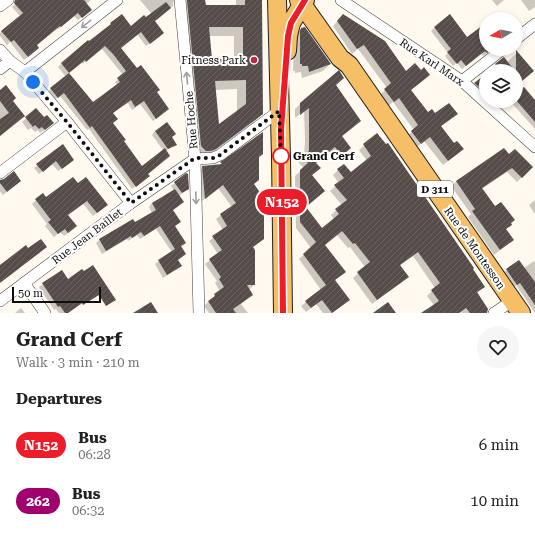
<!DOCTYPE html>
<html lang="en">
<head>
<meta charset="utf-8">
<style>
	body { margin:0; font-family:"Roboto Serif",serif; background:#f6f6f6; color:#202124; height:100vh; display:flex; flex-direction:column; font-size:15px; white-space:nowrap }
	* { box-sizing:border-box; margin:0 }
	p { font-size:13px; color:#757577 }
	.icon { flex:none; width:22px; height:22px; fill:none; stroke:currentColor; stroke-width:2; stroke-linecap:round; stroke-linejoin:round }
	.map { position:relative; height:313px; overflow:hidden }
	.panel { display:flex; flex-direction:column; background:#fff; flex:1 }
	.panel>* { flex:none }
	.badge { padding:0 8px; border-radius:13px; font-size:14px; line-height:26px }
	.needle { width:26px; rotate:260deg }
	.fabs { position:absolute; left:479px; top:12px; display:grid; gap:8px }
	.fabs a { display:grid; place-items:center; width:44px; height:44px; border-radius:50%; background:#fff; box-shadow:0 2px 6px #0003; font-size:20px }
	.scale { position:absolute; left:12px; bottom:10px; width:89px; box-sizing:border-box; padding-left:4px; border:2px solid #0e0e0e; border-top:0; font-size:11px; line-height:14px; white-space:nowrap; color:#0e0e0e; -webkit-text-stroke:3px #fff; paint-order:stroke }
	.you { position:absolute; width:20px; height:20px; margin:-10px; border:3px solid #fff; border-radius:50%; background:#1a73e8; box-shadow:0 0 0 6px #1a73e833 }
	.map>.badge { position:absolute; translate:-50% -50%; box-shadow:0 0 0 2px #fff }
	h2 { padding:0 16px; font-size:15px; line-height:36px }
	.round { display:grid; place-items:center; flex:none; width:42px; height:42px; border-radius:21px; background:#f6f6f6 }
	.summary { display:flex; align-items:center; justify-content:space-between; height:68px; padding:0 16px }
	h1 { font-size:19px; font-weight:700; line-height:30px }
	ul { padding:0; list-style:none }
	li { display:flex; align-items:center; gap:12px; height:56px; padding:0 16px }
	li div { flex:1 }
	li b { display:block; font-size:15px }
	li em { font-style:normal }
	li .badge { min-width:44px; font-weight:700; text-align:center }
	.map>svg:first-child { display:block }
	.shadow { fill:#0003; fill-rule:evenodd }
	.building { fill:url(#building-hatch); fill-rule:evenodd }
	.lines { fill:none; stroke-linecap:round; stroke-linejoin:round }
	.street-casing { stroke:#414141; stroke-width:12 }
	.primary-casing { stroke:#1f1f1f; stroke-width:20 }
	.street { stroke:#fff; stroke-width:11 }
	.primary { stroke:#f6bf67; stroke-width:18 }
	.oneway { stroke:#9f9f9f }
	.line-casing { stroke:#fff; stroke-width:9 }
	.line { stroke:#ed1c29; stroke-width:6 }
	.walk { stroke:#0e0e0e; stroke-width:4; stroke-dasharray:0 7.2 }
	.poi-dot { fill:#bc2743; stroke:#fff; stroke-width:1.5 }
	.stop-dot { fill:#fff; stroke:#ed1c29; stroke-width:2 }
	.labels { text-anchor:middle; stroke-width:4; stroke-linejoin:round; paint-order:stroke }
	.shield { fill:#fff; stroke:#565656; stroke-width:1 }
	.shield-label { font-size:10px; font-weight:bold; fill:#0e0e0e }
	.poi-label { font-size:11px; fill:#0e0e0e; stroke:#fff; text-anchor:end }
	.street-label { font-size:11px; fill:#0e0e0e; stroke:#fff }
	.stop-label { font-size:11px; font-weight:bold; fill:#0e0e0e; stroke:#fff; text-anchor:start }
</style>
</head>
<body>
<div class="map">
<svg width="535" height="313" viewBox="0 0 535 313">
	<defs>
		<pattern id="building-hatch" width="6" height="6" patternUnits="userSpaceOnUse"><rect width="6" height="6" fill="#564d4a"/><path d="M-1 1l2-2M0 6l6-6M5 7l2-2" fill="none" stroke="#696260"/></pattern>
	</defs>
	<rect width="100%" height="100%" fill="#fff9ef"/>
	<g class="shadow">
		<polygon points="20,0 91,0 86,4 87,13 78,20 74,16 58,29 57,28 36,45 35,51 24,60 10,42 7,45 0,36 0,33 2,31 20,16 12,7"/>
		<path d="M 140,0 L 204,0 L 205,6 L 236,6 L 236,0 L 261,0 L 262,114 L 253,123 L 206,158 L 197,160 L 178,8 L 173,1 L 173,6 L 157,20 ZM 209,36 L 234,36 L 234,59 L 211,60 ZM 237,89 L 237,112 L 218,126 L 214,90 Z"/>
		<polygon points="492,0 504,0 497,6"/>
		<polygon points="521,0 535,0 535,7 529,11"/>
		<polygon points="500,13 505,19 492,19"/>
		<polygon points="343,15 410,90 427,114 451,118 440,127 457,154 443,165 424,141 416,148 406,137 414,130 393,102 388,106 380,95 387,88 358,49 352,54 333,26"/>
		<polygon points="486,24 486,49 491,49 483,56 481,53 462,69 457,63 453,66 445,56 448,53 431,31 434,28 467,38"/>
		<path d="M 131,27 L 160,36 L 146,46 L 137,34 L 120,48 L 156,92 L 168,109 L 153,121 L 140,104 L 132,110 L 128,103 L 112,113 L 112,123 L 123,142 L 142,167 L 163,150 L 152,135 L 155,131 L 171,137 L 175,144 L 166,151 L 147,174 L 145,179 L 132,189 L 89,129 L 87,130 L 60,96 L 54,100 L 47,92 L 66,77 L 58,67 L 62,63 L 89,43 ZM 102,49 L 123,75 L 115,82 L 117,85 L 93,103 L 68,73 L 81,63 L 82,64 Z"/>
		<polygon points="301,29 330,64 323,71 302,78 301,72 295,73 295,71 293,71 294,36"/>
		<polygon points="517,53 516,85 516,71 491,71 496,65 507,62"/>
		<polygon points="486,75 486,88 479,94 472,87"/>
		<polygon points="335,85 355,126 341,137 345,153 336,160 329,151 315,163 305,208 322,229 334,219 331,215 342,205 330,191 339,183 333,175 338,170 351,173 367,161 359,150 377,134 484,287 477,293 486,313 462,313 461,312 460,313 424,313 434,305 427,296 435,288 413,256 399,266 403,281 372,304 353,278 365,267 350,247 348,248 337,235 324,245 334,281 344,304 332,313 323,313 316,304 306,312 301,306 321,290 299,259 311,248 296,228 295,176 304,168 298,162 304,156 305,141 304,111 295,118 295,109 300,104"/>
		<polygon points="0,91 12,101 24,116 0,136"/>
		<polygon points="516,95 535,101 535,129 510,101 516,101"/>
		<polygon points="36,109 49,127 40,133 38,130 35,132 31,128 28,130 22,122"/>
		<polygon points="262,134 253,185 263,239 252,248 254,285 250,289 248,289 252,295 241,304 248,313 209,313 204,306 220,291 215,283 217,281 205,264 218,254 209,241 223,230 216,219 232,207 218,188 201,202 199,171 203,167 219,165"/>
		<polygon points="62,146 70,163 58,171 52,164 39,174 34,168"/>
		<polygon points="504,149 509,156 532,167 517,182 507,172 482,189 495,208 511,225 505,230 512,240 494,255 468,217 471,214 451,186 456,182"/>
		<polygon points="14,172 16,184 3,195 0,191 0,182"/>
		<polygon points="175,183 188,188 179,196 183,202 172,211 179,222 174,227 185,243 180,247 177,260 180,266 177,269 163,278 155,264 172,252 156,229 140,239 137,235 128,241 127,239 102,254 96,243 99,240 133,220 135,223 152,213 149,207 152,203 174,191 171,186"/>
		<polygon points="77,185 107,205 93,216 83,204 67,215 72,230 64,236 60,232 54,237 45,226 47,224 32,204 36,200 46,198"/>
		<polygon points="535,200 535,214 529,205"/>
		<polygon points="519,261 524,268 534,261 535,263 535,313 516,285 514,287 503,273"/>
		<polygon points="43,284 102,290 68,313 59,313 56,309 54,310 39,287"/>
		<polygon points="21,308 25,313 15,313"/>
	</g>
	<g class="building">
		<polygon points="15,0 84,0 92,10 82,18 78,13 61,27 60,26 37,45 39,48 28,57 14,40 11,42 1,31 23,13 14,3"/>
		<path d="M 187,0 L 205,0 L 206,5 L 245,5 L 245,0 L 262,0 L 263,114 L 216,149 L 211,151 L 206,151 L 201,146 ZM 209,27 L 243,27 L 243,58 L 212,59 ZM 246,80 L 246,104 L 219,124 L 215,81 Z"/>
		<polygon points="166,2 171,8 155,21 164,33 150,44 141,32 121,48 137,68 141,65 160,90 157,92 169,109 156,119 144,101 135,107 131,100 113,113 118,119 113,123 126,140 124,141 142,166 165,148 170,156 148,174 150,176 136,187 92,126 90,128 64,93 58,98 50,88 69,73 93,102 120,82 117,78 126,71 113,54 105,46 86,62 85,60 69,73 61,63 88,40 89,41 111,24 110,23 122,14 131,26 144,15 146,17"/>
		<polygon points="343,14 385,41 406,71 415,63 421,70 424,67 430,75 411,90 428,112 432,109 435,113 449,103 458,114 441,126 454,143 457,141 464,149 448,161 430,137 421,144 411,131 418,125 399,98 394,102 384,89 391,83 364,45 357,49 337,21"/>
		<polygon points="450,14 467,37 486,23 486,48 485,49 492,49 487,53 485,51 466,66 461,60 457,64 447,52 451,49 434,27"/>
		<polygon points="305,27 331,64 309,72 308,66 302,66 302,64 300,64 300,31 301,28"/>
		<polygon points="516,50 534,71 516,86"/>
		<polygon points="504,57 515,71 489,71 496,65 495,64"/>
		<polygon points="339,70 344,78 336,85 361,121 342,136 351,148 342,156 335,147 316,163 321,168 312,175 325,191 306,207 322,228 339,214 335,209 347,200 334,185 344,178 337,169 344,164 351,172 371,156 363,144 377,133 386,144 388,143 474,268 473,269 485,287 477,292 488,309 487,313 470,313 466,308 459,313 421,313 439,301 431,290 440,283 418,252 400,265 409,277 377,300 357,272 370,262 355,243 353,244 342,231 325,245 346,272 335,280 350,300 332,313 322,300 311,308 305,301 326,285 303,254 316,242 300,222 300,170 308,163 303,156 309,151 309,108 300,115 300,103"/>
		<polygon points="486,74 486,92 474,83"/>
		<polygon points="6,85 16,98 13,101 25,116 0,136 0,119 9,113 0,101 0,90"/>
		<polygon points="524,87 535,100 535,122 516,100 516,93"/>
		<polygon points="36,108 44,117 47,115 54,123 45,130 42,127 39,129 35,125 33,127 25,117"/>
		<polygon points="167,122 176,134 172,137 177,145 168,149 155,131"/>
		<polygon points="263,132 263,154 259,157 259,180 254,184 264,198 264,239 253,247 255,250 255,285 247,285 253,295 233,309 236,313 216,313 208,301 215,296 214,294 224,287 219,279 221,277 209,259 222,250 212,236 227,226 220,214 236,203 223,185 205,199 202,166 222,164 220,162"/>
		<polygon points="63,144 74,160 62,169 56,161 43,172 36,164"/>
		<polygon points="504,148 509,154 515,149 533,167 522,178 512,168 482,188 495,206 501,202 515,220 511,223 512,225 506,229 514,240 500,250 472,211 475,209 456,181"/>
		<polygon points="14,171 21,181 7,192 0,183 0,180 4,179"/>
		<polygon points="186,173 188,174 189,189 182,193 174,182"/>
		<polygon points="73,177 78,183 86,177 108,205 97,213 87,201 68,215 77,226 68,233 65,229 58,234 48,222 51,220 35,199 43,193 46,197"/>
		<polygon points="175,189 184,202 173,210 181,222 175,226 186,243 181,246 186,254 178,260 182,266 167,275 158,260 175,249 160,226 144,236 141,232 132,238 131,236 106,251 99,239 133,219 135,222 156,210 152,203"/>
		<polygon points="41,239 47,247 0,283 0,265 26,245 28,248"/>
		<polygon points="519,260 535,282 535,305 520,283 517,285 506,269"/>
		<polygon points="93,265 116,300 106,306 99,295 83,305 82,303 68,313 65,313 60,306 58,307 42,283 62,270 68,279 82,269 84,271"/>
		<polygon points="151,302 158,313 133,313"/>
		<polygon points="388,302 396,313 373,313"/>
	</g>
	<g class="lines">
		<defs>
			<g id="street">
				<polyline points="180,0 195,159 199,313"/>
				<polyline points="341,0 462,81 535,147"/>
				<polyline points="0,6 8,0"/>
				<polyline points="516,39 535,24"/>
				<polyline points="0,50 10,61 25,72 67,122 131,203"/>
				<polyline points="0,69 10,61"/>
				<polyline points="25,72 117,0"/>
				<polyline points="462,81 503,49"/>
				<polyline points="195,159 213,158 220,155 279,111"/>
				<polyline points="0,173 67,122"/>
				<polyline points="24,283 45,313"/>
				<polyline points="0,301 131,203 195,159"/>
				<polyline points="494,313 512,301"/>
			</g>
			<g id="primary">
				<polyline points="277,0 281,157 283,313"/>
				<polyline points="299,0 340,58 349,65 521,313"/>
				<polyline points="287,51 288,36 291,23 305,0"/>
			</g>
		</defs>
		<use href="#street" class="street-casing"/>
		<use href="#primary" class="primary-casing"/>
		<use href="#street" class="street"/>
		<use href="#primary" class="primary"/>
	</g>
	<defs><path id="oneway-shaft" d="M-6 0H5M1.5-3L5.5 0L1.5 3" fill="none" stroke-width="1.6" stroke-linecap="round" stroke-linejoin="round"/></defs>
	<g class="oneway">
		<use href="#oneway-shaft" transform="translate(86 24) rotate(142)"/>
		<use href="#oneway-shaft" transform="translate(187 78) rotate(-95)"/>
		<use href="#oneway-shaft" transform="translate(196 198) rotate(88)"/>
	</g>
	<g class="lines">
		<defs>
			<polyline id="line" points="283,313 281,129 288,36 291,23 305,0"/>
		</defs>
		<use href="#line" class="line-casing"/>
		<use href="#line" class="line"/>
		<polyline class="walk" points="33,82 67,122 131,203 195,158 213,158 220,155 279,111 281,157 281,156"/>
	</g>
	<circle class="poi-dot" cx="254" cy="60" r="4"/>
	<circle class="stop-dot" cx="281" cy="156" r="8"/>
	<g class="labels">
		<rect class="shield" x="417" y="181" width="36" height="16" rx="3"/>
		<g class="shield-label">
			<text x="435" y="193">D 311</text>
		</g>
		<g class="poi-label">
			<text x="246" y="64">Fitness Park</text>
		</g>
		<g class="street-label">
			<text transform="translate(432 62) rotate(34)" y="4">Rue Karl Marx</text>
			<text transform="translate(191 120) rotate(-95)" y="4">Rue Hoche</text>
			<text transform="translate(87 236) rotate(-37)" y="4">Rue Jean Baillet</text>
			<text transform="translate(475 248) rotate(55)" y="4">Rue de Montesson</text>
		</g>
		<g class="stop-label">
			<text x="293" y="160">Grand Cerf</text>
		</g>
	</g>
</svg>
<div class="fabs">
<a><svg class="needle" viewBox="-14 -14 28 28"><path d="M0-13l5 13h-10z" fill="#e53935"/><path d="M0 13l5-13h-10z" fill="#757577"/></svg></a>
<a><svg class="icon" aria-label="layers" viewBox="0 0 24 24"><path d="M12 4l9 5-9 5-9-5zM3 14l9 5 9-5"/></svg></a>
</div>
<div class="scale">50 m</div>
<div class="you" style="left:33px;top:82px"></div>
<b class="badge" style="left:282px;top:202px;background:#ed1c29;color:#fff">N152</b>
</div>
<section class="panel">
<div class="summary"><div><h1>Grand Cerf</h1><p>Walk · 3 min · 210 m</p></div><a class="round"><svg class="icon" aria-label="heart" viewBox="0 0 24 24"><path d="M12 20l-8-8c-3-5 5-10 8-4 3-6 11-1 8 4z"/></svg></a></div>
<h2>Departures</h2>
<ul>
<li><span class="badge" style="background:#ed1c29;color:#fff">N152</span><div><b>Bus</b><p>06:28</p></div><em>6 min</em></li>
<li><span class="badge" style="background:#a0006e;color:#fff">262</span><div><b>Bus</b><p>06:32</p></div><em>10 min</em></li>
</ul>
</section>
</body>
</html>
